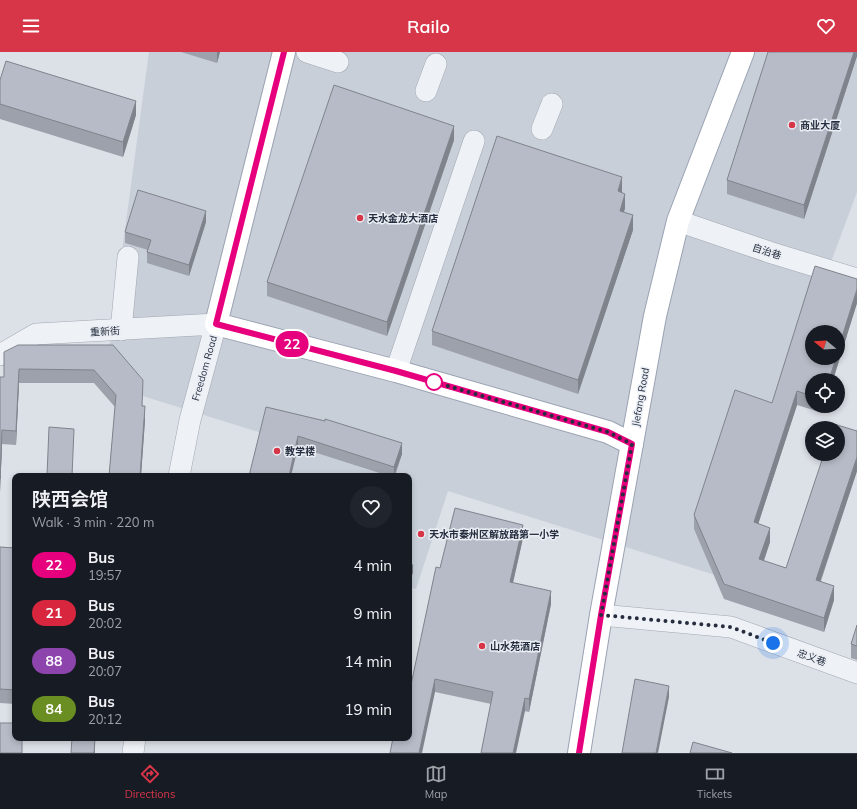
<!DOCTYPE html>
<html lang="en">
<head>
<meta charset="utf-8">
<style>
	body { margin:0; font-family:Mulish,"Noto Sans SC",sans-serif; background:#20242c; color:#f1f3f6; height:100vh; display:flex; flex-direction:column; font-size:15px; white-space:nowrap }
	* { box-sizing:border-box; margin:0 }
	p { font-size:13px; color:#9ea1a6 }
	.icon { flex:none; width:22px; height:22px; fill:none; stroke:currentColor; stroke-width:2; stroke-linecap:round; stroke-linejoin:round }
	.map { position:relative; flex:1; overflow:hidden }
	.drawer { position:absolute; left:12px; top:421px; width:400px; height:268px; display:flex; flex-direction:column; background:#171b24; border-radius:8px; box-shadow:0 2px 6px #0003 }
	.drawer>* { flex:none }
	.badge { padding:0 8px; border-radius:13px; font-size:14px; line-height:26px }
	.needle { width:26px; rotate:288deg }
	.fabs { position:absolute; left:805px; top:273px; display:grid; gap:8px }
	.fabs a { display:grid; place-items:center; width:40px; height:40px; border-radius:50%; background:#171b24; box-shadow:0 2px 6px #0003; font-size:20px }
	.you { position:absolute; width:20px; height:20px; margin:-10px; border:3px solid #fff; border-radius:50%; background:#1a73e8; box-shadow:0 0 0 6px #1a73e833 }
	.map>.badge { position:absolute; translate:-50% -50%; box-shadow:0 0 0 2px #fff }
	.round { display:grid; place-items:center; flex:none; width:42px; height:42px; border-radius:21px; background:#20242c }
	.overview { display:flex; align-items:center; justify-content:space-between; height:68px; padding:0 20px }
	h1 { font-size:19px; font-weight:600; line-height:30px }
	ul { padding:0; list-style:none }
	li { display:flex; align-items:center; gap:12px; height:48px; padding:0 20px }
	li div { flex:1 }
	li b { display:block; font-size:15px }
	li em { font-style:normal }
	li .badge { min-width:44px; font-weight:700; text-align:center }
	header { display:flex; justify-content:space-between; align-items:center; height:52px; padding:0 20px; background:#d63648; color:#fff; font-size:18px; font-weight:600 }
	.tabs { display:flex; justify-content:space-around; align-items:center; height:56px; border-top:1px solid #363941; background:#171b24; font-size:11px; color:#9ea1a6 }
	.tabs a { display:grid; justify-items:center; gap:2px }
	.tabs .on { color:#d63648 }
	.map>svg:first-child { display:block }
	.built { fill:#c9cfd9 }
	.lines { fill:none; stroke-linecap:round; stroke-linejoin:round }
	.minor-casing { stroke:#a1a7b1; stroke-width:22 }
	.major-casing { stroke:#9aa3b3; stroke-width:24 }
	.minor { stroke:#eef1f5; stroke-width:21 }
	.major { stroke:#fff; stroke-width:22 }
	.wall { fill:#9da1ab }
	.shaded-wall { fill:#7f838b }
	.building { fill:#b6bbc7; stroke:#7f838b }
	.line-casing { stroke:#fff; stroke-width:9 }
	.line { stroke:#e6007e; stroke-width:6 }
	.walk { stroke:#252d3e; stroke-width:4; stroke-dasharray:0 7.2 }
	.poi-dot { fill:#d63648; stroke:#ebeff5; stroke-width:1.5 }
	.stop-dot { fill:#fff; stroke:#e6007e; stroke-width:2 }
	.labels { text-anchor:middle; stroke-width:3; stroke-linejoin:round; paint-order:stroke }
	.poi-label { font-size:10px; font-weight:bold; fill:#252d3e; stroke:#ebeff5; text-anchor:start }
	.street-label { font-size:10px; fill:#252d3e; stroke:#ebeff5 }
</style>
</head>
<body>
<header><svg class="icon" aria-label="menu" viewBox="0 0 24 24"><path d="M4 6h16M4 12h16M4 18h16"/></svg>Railo<svg class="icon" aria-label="heart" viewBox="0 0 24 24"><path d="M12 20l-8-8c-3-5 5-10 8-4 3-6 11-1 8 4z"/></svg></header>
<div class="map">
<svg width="857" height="701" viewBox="0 0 857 701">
	<rect width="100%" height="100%" fill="#dce0e7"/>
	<polygon class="built" points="149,0 857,0 857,140 715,523 448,439 416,537 409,535 409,424 252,424 262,381 104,332"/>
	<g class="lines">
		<defs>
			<g id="minor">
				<polyline points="307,0 338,10"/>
				<polyline points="426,39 436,12"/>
				<polyline points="542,77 552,52"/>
				<polyline points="678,169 772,201 857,227"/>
				<polyline points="121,278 128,205"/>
				<polyline points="0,303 36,282 216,272 190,368 179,424"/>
				<polyline points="396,319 474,89"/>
				<polyline points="601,563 731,575 857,621"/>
				<polyline points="133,701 135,686"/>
			</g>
			<g id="major">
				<polyline points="284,0 216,272 396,319 608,380 632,392"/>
				<polyline points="579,701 601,563 655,264 678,169 743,0"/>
			</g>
		</defs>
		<use href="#minor" class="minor-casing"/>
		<use href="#major" class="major-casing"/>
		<use href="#minor" class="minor"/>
		<use href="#major" class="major"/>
	</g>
	<g class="wall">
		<polygon points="181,0 220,0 217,11"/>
		<polygon points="857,0 857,4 804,167 727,142 727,128"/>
		<polygon points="0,28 136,63 123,105 0,67"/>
		<polygon points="454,88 387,284 267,244 267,230"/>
		<polygon points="622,140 622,141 625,156 624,160 633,178 578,342 432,293 432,279"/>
		<polygon points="206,170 189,224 147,211 147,200 148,198 125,191 125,180"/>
		<polygon points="857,251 833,328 812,328 812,354 825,354 823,361 797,353 758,472 770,490 764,509 786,516 857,419 821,529 834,548 824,580 724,547 694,477 694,463"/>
		<polygon points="113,293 143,354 145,368 141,424 109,424 115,355 94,331 19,331 16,393 2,392 0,440 0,325 4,325 4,300"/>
		<polygon points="266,355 325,369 402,402 395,424 389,424 298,395"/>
		<polygon points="523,486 513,531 551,552 529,660 435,640 409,642 440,516"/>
		<polygon points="0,495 15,496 15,652 0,651"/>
		<polygon points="857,573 857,608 851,606 851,592"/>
	</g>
	<g class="shaded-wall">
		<polygon points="217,0 220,0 217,11"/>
		<polygon points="854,0 857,0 857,4 804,167 804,153"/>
		<polygon points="136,49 136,63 123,105 123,90"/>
		<polygon points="454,74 454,88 387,284 387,270"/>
		<polygon points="622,125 622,140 618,154 618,139"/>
		<polygon points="625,142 625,156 620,173 620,159"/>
		<polygon points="206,159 206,170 189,224 189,213"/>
		<polygon points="633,163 633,178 578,342 578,328"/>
		<polygon points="857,237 857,251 833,328 829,328 836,306 838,306 838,298"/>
		<polygon points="19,317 19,331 16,393 16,379"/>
		<polygon points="797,339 797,353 754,485 754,470"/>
		<polygon points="145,354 145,368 141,424 140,424"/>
		<polygon points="823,354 825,354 823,361"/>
		<polygon points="2,378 2,392 0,440 0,427"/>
		<polygon points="298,384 298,395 291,424 289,424"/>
		<polygon points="402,391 402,402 394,424 394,415"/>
		<polygon points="857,405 857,419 816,542 816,528"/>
		<polygon points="523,473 523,486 510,543 510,530"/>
		<polygon points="770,476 770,490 759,522 759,507"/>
		<polygon points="413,513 413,521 409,530 409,523"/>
		<polygon points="834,534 834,548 824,580 824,566"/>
		<polygon points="551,539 551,552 529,660 529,647"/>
		<polygon points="435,627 435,640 422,701 419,701"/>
		<polygon points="669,634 669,645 658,701 656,701"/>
		<polygon points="525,646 525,659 516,701 513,701"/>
		<polygon points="95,687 95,701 94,701"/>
	</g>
	<g class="building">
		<polygon points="768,0 854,0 804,153 727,128"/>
		<polygon points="6,9 136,49 123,90 0,52 0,28"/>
		<polygon points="334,33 454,74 387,270 267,230"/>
		<polygon points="497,84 622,125 618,139 625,142 620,159 633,163 578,328 432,279"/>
		<polygon points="138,138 206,159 189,213 147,200 151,188 125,180"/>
		<polygon points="815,214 857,227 857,237 838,298 838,280 812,280 812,306 836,306 829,328 812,328 812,344 797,339 754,470 770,476 759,507 786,516 824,402 838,402 838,376 832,376 834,372 857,379 857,405 816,528 834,534 824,566 724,532 694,463 735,338 772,351"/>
		<polygon points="18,293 113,293 143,328 142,354 145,354 140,424 109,424 116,343 94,318 19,317 16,379 2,378 0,427 0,325 4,325 4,300"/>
		<polygon points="266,355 325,369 325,367 402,391 394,415 298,384 289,424 249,424"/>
		<polygon points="49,375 74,377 72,424 47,424"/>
		<polygon points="455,456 523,473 510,530 551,539 529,647 525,646 513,701 481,701 493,640 435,627 419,701 390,701 393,686 409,686 409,642 436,515 440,516"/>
		<polygon points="0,495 15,496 15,638 0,637"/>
		<polygon points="409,512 413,513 409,523"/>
		<polygon points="857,573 857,594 851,592"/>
		<polygon points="635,627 669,634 656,701 622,701"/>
		<polygon points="0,671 15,671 15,686 22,686 22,701 0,701"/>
		<polygon points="72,686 95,687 94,701 71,701"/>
		<polygon points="693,690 732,701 690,701"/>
	</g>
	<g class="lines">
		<defs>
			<polyline id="line" points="284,0 216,272 396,319 563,367 608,380 632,392 601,563 579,701"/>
		</defs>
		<use href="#line" class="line-casing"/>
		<use href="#line" class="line"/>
		<polyline class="walk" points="434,330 608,380 632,392 601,563 731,575 773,591"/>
	</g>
	<g class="poi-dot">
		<circle cx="792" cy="73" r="4"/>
		<circle cx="360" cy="166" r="4"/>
		<circle cx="277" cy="399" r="4"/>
		<circle cx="421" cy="482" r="4"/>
		<circle cx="482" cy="594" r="4"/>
	</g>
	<circle class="stop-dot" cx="434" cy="330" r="8"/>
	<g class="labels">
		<g class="poi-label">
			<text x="800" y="77">商业大厦</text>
			<text x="368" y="170">天水金龙大酒店</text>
			<text x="285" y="403">教学楼</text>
			<text x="429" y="486">天水市秦州区解放路第一小学</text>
			<text x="490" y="598">山水苑酒店</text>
		</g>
		<g class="street-label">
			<text transform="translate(767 199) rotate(18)" y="4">自治巷</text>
			<text transform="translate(105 279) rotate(-3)" y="4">重新街</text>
			<text transform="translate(204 316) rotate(-74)" y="4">Freedom Road</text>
			<text transform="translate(640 345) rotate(-80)" y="4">Jiefang Road</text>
			<text transform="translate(812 605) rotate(20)" y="4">忠义巷</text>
		</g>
	</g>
</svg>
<div class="fabs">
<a><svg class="needle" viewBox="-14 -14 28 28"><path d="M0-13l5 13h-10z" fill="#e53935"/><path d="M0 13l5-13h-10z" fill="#9ea1a6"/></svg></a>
<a><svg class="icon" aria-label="locate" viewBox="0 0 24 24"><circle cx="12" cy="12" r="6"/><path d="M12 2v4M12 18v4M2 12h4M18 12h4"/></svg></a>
<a><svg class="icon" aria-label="layers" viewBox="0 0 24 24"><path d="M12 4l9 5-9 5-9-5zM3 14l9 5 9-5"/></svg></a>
</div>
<div class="you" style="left:773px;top:591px"></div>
<b class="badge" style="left:292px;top:292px;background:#e6007e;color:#fff">22</b>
<section class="drawer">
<div class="overview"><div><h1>陕西会馆</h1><p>Walk · 3 min · 220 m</p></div><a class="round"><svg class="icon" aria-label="heart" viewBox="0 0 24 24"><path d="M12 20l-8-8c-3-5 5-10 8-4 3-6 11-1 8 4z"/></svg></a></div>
<ul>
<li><span class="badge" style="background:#e6007e;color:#fff">22</span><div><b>Bus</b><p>19:57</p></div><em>4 min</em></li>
<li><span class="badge" style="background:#d7263d;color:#fff">21</span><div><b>Bus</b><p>20:02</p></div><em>9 min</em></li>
<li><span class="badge" style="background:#8e44ad;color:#fff">88</span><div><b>Bus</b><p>20:07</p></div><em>14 min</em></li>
<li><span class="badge" style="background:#6b8e23;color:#fff">84</span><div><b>Bus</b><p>20:12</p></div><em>19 min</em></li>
</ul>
</section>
</div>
<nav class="tabs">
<a class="on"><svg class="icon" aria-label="directions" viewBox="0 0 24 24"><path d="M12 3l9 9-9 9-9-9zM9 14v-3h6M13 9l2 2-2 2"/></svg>Directions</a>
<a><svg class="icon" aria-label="map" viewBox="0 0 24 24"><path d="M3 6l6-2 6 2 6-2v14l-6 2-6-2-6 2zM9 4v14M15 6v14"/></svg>Map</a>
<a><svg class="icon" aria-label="tickets" viewBox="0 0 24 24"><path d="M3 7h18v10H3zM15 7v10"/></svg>Tickets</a>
</nav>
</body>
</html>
